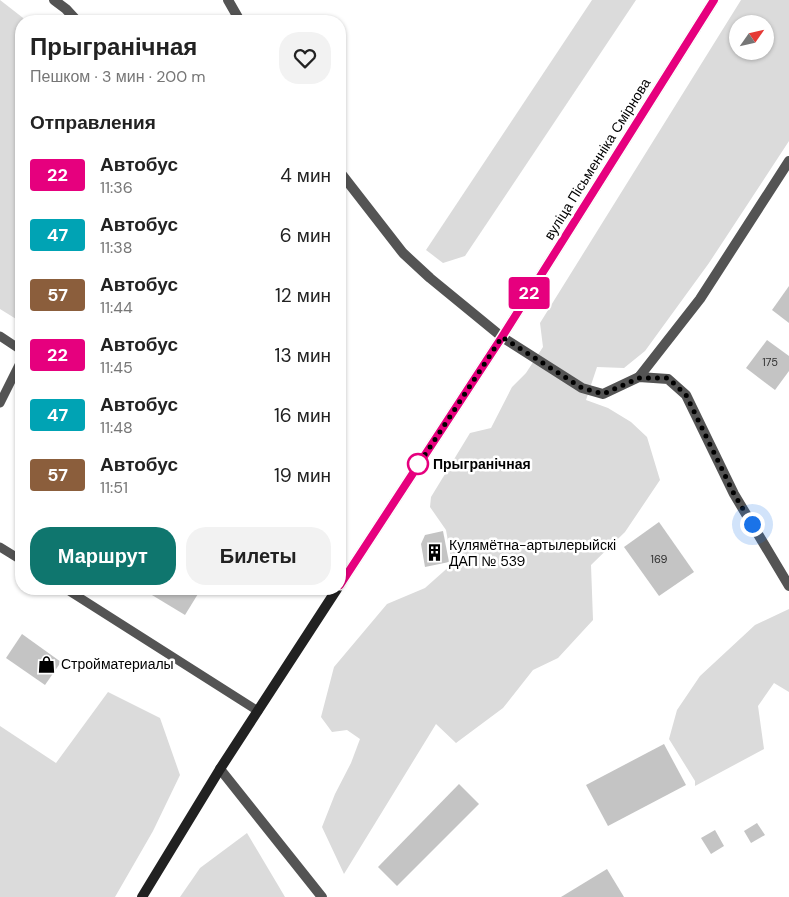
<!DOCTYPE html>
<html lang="ru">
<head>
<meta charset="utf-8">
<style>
	body { margin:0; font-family:"DM Sans",sans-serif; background:#f2f2f2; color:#222; height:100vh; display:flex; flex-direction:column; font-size:19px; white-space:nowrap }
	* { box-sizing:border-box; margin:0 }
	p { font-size:16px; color:#767676 }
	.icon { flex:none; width:28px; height:28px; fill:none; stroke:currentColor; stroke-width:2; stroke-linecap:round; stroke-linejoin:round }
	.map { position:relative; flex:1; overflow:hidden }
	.details { position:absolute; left:15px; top:15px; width:331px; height:580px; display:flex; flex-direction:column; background:#fff; border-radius:20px; box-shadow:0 1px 4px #0004 }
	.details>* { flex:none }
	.badge { padding:0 10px; border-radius:4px; font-size:18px; line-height:32px }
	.needle { width:32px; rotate:56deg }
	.tools { position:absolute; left:729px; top:15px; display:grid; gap:10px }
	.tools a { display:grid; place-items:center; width:45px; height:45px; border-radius:50%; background:#fff; box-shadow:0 1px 4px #0004; font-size:25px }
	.you { position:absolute; width:25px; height:25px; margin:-12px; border:4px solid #fff; border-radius:50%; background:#1a73e8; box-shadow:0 0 0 8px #1a73e833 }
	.map>.badge { position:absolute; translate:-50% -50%; box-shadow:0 0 0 2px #fff }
	h2 { padding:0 15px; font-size:19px; line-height:45px }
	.round { display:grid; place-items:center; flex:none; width:52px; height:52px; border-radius:20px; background:#f2f2f2 }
	.summary { display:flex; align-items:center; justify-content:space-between; height:85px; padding:0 15px }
	h1 { font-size:24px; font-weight:700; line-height:38px }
	.cta { display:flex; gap:10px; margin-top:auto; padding:10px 15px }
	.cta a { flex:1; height:58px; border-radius:20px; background:#0f766e; color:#fff; font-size:20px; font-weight:700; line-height:58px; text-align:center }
	.cta a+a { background:#f2f2f2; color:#222 }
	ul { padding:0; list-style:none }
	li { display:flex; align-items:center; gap:15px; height:60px; padding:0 15px }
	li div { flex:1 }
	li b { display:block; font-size:19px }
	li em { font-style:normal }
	li .badge { min-width:55px; font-weight:700; text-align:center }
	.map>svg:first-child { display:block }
	.green { fill:#dbdbdb; fill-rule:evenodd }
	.building { fill:#c4c4c4 }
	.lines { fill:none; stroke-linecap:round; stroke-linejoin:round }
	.service { stroke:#545454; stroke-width:9 }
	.minor { stroke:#545454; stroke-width:10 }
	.secondary { stroke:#212121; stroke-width:10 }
	.line-casing { stroke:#fff; stroke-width:11 }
	.line { stroke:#e6007e; stroke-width:8 }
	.walk { stroke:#000; stroke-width:5; stroke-dasharray:0 9 }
	.stop-dot { fill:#fff; stroke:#e6007e; stroke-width:2.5 }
	.labels { text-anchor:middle; stroke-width:5; stroke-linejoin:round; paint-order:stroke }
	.number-label { font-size:11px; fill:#313131 }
	.street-label { font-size:14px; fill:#000; stroke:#fff }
	.stop-label { font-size:14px; font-weight:bold; fill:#000; stroke:#fff; text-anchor:start }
	.poi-label { font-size:14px; fill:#000; stroke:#fff; text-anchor:start }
</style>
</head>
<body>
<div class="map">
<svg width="789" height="897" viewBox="0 0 789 897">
	<rect width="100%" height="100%" fill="#fff"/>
	<g class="green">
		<polygon points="0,0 27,21 21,21 21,322 0,309"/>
		<polygon points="592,0 636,0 465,256 443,263 426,250"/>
		<path d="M 741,0 L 789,0 L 789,141 L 709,263 L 645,351 L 624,368 L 597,367 L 586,400 L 608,408 L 631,422 L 647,437 L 660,480 L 625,532 L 591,565 L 593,620 L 558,658 L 533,670 L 503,708 L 456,743 L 436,724 L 344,874 L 322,827 L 335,794 L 351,763 L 360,739 L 347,730 L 332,732 L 321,717 L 334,667 L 387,604 L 425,588 L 452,564 L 446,530 L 430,507 L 431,497 L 470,433 L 491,428 L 512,387 L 526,373 L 543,347 L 540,323 ZM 738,24 L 765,24 L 765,51 L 738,51 Z"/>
		<polygon points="789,609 789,692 774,683 758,706 764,749 695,786 695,781 669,739 677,710 700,676 755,625"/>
		<polygon points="108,692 160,718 180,775 153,831 115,897 0,897 0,726 56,763"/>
		<polygon points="247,833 285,897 180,897 200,868"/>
	</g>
	<g class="building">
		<polygon points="789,286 789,323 772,310"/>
		<polygon points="767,340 789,356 789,371 775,390 746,368"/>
		<polygon points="659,522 694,572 659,596 624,547"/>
		<polygon points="443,531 449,562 425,567 421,544 425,535"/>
		<polygon points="142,589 201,589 185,615"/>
		<polygon points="22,634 61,662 45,685 6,658"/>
		<polygon points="664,744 686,785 608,826 586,785"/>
		<polygon points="459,784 479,804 397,886 378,867"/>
		<polygon points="757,823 765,835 751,843 744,831"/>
		<polygon points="715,830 724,846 711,854 701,838"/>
		<polygon points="607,869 624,897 561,897"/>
	</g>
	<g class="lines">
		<g class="service">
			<polyline points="0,336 21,350"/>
			<polyline points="0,403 21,361"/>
			<polyline points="0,547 21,560"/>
			<polyline points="66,589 258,711"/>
		</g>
		<g class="minor">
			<polyline points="54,0 66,9 77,21"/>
			<polyline points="228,0 240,21"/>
			<polyline points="340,172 403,253 430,278 502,337 582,388 603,394 639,377 668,379 686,395 734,494 789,586"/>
			<polyline points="639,377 700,299 789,161"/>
			<polyline points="220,769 322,897"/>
		</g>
		<g class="secondary">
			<polyline points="340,585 502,337 714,0"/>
			<polyline points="142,897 220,769 337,589"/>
		</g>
	</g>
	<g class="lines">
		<defs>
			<polyline id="line" points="340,585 502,337 714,0"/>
		</defs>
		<use href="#line" class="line-casing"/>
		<use href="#line" class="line"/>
		<polyline class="walk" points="418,464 417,467 502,337 582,388 603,394 639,378 668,378 686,395 734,494 752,524"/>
	</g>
	<defs>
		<symbol id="building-bare" viewBox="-9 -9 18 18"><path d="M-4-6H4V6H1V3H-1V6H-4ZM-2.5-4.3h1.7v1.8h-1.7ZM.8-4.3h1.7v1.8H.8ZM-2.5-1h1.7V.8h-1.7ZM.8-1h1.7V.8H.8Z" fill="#000" stroke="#fff" stroke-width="2.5" paint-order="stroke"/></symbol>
		<symbol id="shop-bare" viewBox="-9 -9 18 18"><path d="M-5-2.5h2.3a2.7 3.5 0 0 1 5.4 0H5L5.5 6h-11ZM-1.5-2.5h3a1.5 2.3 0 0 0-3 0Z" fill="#000" stroke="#fff" stroke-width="2.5" paint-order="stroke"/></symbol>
	</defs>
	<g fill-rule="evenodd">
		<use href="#building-bare" x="422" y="540" width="25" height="25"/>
		<use href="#shop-bare" x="34" y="652" width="25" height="25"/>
	</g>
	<circle class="stop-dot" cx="418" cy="464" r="10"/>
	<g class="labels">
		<g class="number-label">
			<text x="770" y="366">175</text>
			<text x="659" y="563">169</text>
		</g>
		<g class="street-label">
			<text transform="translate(597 159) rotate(-58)" y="5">вуліца Пісьменніка Смірнова</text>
		</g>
		<g class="stop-label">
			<text x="433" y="469">Прыгранічная</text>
		</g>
		<g class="poi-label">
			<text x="449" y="550">Кулямётна-артылерыйскі<tspan x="449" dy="16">ДАП № 539</tspan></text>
			<text x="61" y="669">Стройматериалы</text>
		</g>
	</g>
</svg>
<div class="tools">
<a><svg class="needle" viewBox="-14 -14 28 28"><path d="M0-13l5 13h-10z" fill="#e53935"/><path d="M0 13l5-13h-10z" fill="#767676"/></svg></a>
</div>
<div class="you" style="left:752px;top:524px"></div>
<b class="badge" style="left:529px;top:293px;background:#e6007e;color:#fff">22</b>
<section class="details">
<div class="summary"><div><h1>Прыгранічная</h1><p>Пешком · 3 мин · 200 m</p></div><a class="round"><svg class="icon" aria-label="heart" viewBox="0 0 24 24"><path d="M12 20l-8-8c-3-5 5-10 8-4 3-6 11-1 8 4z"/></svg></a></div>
<h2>Отправления</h2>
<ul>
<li><span class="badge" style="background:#e6007e;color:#fff">22</span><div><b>Автобус</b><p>11:36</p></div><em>4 мин</em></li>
<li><span class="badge" style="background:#00a3b4;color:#fff">47</span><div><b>Автобус</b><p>11:38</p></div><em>6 мин</em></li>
<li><span class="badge" style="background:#8b5e3c;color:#fff">57</span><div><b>Автобус</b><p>11:44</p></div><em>12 мин</em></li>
<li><span class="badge" style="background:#e6007e;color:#fff">22</span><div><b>Автобус</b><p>11:45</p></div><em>13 мин</em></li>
<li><span class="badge" style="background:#00a3b4;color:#fff">47</span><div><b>Автобус</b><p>11:48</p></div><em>16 мин</em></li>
<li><span class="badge" style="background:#8b5e3c;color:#fff">57</span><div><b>Автобус</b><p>11:51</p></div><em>19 мин</em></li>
</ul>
<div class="cta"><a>Маршрут</a><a>Билеты</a></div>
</section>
</div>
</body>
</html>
